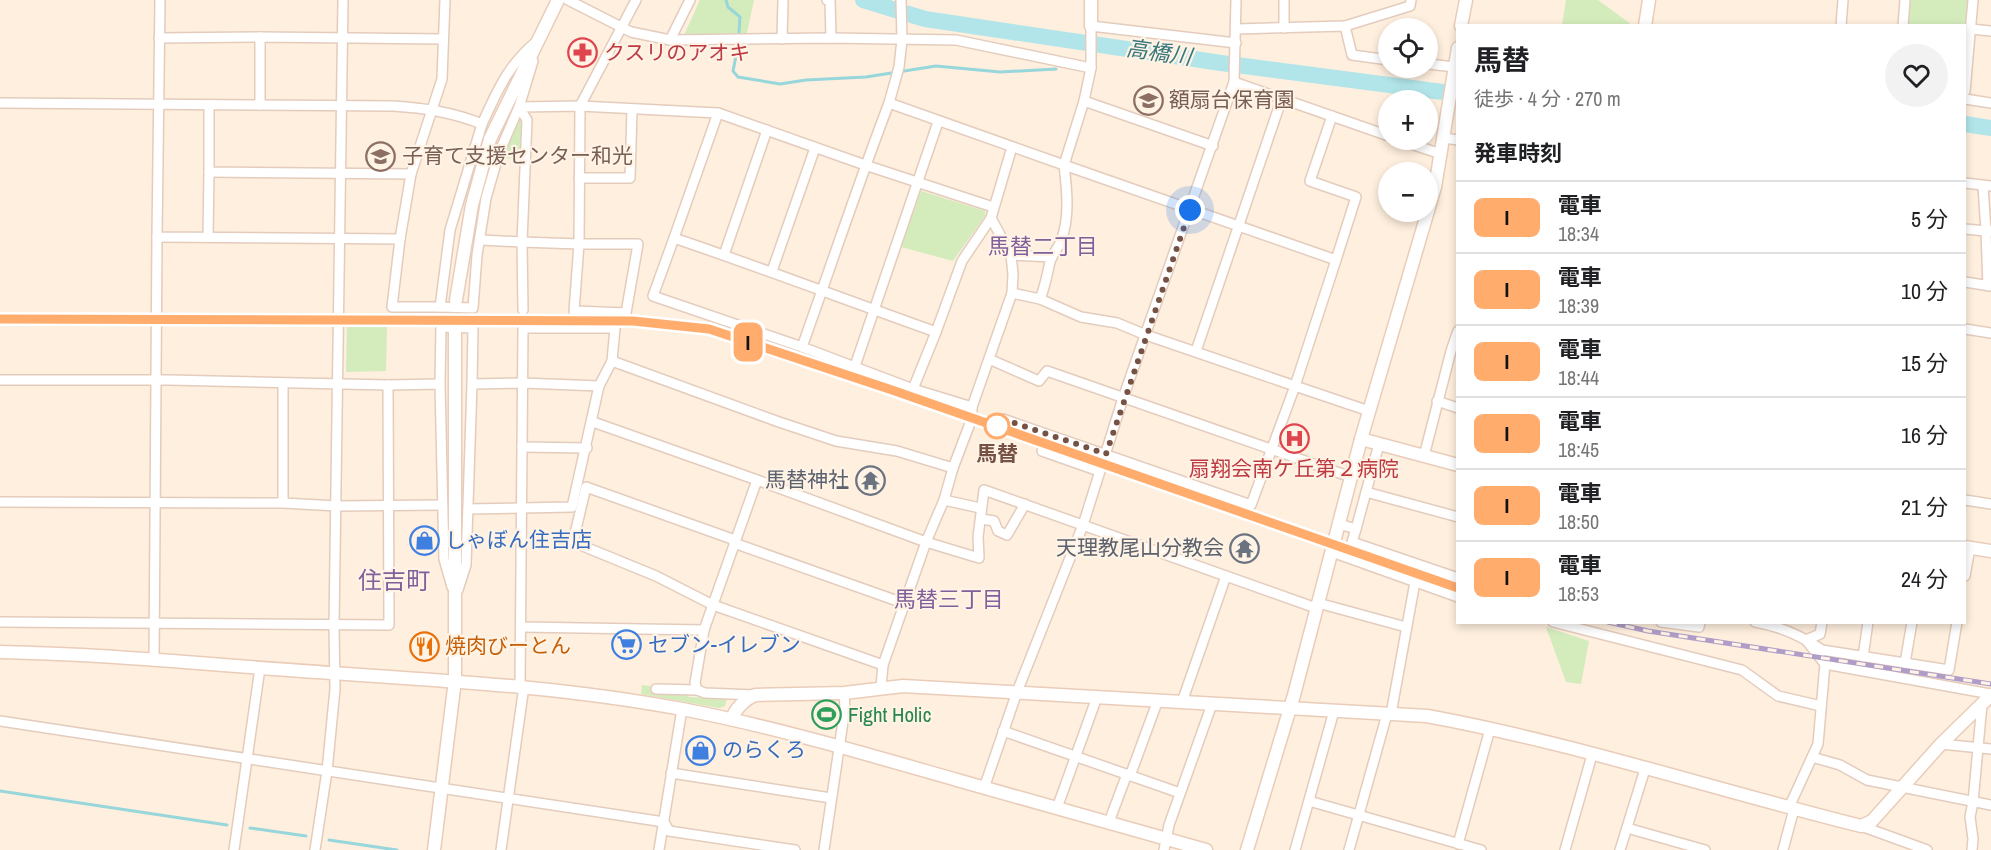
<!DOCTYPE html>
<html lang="ja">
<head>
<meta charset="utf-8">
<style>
	body { margin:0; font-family:"Archivo Narrow","Noto Sans JP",sans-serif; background:#f2f2f2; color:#202124; height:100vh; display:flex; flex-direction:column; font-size:22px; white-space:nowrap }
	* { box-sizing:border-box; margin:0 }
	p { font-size:20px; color:#757577 }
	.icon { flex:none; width:33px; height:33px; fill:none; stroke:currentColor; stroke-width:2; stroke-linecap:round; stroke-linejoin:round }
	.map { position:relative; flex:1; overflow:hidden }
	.panel { position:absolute; left:1456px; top:24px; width:510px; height:600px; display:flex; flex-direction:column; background:#fff; border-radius:0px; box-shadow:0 3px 9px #0003 }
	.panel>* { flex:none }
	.badge { padding:0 12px; border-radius:9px; font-size:21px; line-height:39px }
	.tools { position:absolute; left:1378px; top:18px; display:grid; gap:12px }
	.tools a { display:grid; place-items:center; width:60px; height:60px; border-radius:50%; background:#fff; box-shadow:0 3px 9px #0003; font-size:30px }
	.you { position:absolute; width:30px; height:30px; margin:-15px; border:4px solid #fff; border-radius:50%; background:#1a73e8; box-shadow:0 0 0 9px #1a73e833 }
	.map>.badge { position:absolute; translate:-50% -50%; box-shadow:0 0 0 3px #fff }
	h2 { padding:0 18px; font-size:22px; line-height:54px }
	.round { display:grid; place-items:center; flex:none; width:63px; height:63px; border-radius:32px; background:#f2f2f2 }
	.summary { display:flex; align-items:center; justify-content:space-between; height:102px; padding:0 18px }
	h1 { font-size:28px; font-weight:700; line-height:45px }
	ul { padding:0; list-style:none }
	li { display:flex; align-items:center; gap:18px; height:72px; padding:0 18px; border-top:2px solid #e0e0e0 }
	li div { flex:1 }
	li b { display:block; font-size:22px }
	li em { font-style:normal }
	li .badge { min-width:66px; font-weight:700; text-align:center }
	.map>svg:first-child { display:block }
	.green { fill:#d4ecbc }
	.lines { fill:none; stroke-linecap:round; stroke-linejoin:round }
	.stream { stroke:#97d6db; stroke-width:3 }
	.river { stroke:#b2e5e9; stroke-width:16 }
	.secondary-tunnel { stroke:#dcc8b8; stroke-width:12; stroke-dasharray:12 6; stroke-linecap:butt }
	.street-casing { stroke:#e4ccbd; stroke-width:12 }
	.secondary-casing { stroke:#eaccb9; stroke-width:15 }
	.street { stroke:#fff; stroke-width:9 }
	.secondary { stroke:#fff; stroke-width:12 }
	.rail-casing { stroke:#b09dc7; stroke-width:5 }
	.rail { stroke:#fff3e6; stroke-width:3; stroke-dasharray:9; stroke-linecap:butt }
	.line-casing { stroke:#fff; stroke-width:14 }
	.line { stroke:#ffac6d; stroke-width:9 }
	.walk { stroke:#765245; stroke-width:6; stroke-dasharray:0 10.8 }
	.stop-dot { fill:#fff; stroke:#ffac6d; stroke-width:3 }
	.labels { text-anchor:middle; stroke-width:4.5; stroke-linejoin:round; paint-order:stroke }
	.health-label { font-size:21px; fill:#be3a42; stroke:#fff3e6; text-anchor:start }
	.education-label { font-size:21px; fill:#785e54; stroke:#fff3e6; text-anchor:start }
	.stop-label { font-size:21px; font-weight:bold; fill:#765245; stroke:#fff3e6 }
	.worship-label { font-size:21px; fill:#5b616d; stroke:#fff3e6; text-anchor:end }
	.shop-label { font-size:21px; fill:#366cbe; stroke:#fff3e6; text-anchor:start }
	.food-label { font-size:21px; fill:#c56008; stroke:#fff3e6; text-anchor:start }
	.leisure-label { font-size:21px; fill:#27864d; stroke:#fff3e6; text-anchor:start }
	.water-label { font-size:22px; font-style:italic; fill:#37787d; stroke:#fff3e6 }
	.neighbourhood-label { font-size:22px; fill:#815f9a; stroke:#fff3e6 }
	.quarter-label { font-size:24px; fill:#815f9a; stroke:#fff3e6 }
</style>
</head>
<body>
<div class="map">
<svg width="1991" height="850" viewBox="0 0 1991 850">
	<rect width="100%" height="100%" fill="#feefde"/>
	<g class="green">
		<polygon points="700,0 754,0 747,33 684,35"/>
		<polygon points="1566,0 1598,0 1632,25 1562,25"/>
		<polygon points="1907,0 1970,0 1967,31 1965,31 1965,26 1905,26"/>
		<polygon points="520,113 524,121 523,159 502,158"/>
		<polygon points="921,191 985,211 985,216 953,261 901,247"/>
		<polygon points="347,326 387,326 386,371 346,372"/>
		<polygon points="1546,627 1589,641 1581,684 1566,682"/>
		<polygon points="642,685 650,686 655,692 685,694 689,697 727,698 725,706 719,708 641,694"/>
	</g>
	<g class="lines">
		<g class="stream">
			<polyline points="726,0 728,7 740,17 738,46 733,71 738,77 780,84 806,80 866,77 936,66 1000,72 1056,69"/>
			<polyline points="0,791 227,825"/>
			<polyline points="250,828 306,836"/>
			<polyline points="329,840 397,850"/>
		</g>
		<g class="river">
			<polyline points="863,0 925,19 1221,63 1458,94"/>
			<polyline points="1965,124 1991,128"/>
		</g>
		<polyline class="secondary-tunnel" points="455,330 456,300"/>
		<defs>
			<g id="street">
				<polyline points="160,0 157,237 400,239 392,307 440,307"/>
				<polyline points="568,0 631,32 670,40 831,38 956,40 1091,68 1084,101 1064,165 1336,260 1295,386 1369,411"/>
				<polyline points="827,0 830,1 831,38"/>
				<polyline points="1345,26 1410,6 1411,0"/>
				<polyline points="1841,26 1843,0"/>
				<polyline points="1903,26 1905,0"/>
				<polyline points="1284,28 1284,0"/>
				<polyline points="1236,29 1345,26 1352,55 1389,60"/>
				<polyline points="1971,29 1991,31"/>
				<polyline points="159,38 260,37"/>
				<polyline points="782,39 783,0"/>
				<polyline points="670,40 690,0"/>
				<polyline points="1428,64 1455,67"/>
				<polyline points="1091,68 1091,26 1236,43"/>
				<polyline points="1234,82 1389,136"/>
				<polyline points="1965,91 1973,0"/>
				<polyline points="1965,99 1991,103"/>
				<polyline points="1084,101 1213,146"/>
				<path d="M 0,103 L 393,106 C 424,108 452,112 482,124 L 450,230 L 440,307 L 473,308 L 477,255 L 486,198 L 499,153 L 519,107 L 533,61"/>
				<polyline points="889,103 899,67 902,40 901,0"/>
				<polyline points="209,105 209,172 411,174"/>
				<polyline points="260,105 260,37 443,39"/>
				<polyline points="718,113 865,165 993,207"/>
				<polyline points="1332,116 1310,181 1356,197 1336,260"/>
				<path d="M 482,124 C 497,92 507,66 536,42"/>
				<polyline points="1444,138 1458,140"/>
				<polyline points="1399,140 1441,154"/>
				<polyline points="579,178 630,178 632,110"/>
				<polyline points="1965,183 1991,186"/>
				<polyline points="1965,229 1986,231 1983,186"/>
				<polyline points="208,237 209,172"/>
				<polyline points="400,239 411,174 442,79 445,0"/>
				<polyline points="481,240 522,242 527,120 519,107 580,106 718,113 674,238"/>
				<polygon points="579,244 638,244 626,313 574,311"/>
				<polyline points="724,255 767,130"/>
				<polyline points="1011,255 1052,257"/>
				<polyline points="772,271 815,148"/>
				<polyline points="1965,282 1991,286"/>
				<polyline points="1988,286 1986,231 1991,231"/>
				<polyline points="523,310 522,242 579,244 580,106 636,0"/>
				<polyline points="1965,329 1991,333"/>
				<polyline points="936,332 962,261 991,218"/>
				<polyline points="802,347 913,389 972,407 972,418 953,468 944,500 926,542 883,665 881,687"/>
				<polyline points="1196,351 1282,98"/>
				<polyline points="989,359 1039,381 1047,371 1351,477"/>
				<polyline points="855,366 938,122"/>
				<polyline points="0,380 170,380 388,385 440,384 444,559 452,587"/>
				<polyline points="283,383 283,503 337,506 442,505"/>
				<polyline points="440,384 441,327 473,328 472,384"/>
				<path d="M 913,389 L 936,332 C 849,301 762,268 674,238 L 653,296 L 802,347 C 831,266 858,184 889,103 L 1064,165 C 1067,190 1070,217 1061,241 C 1058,248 1052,255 1050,262 C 1047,275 1045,287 1040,299"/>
				<polyline points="1437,401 1458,408"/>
				<polyline points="972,407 1012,293 1013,274 1011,255 991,218 1012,147"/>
				<polyline points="1003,419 1251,505 1295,386 1146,335 1117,323 1081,317 1040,299 1012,293"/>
				<polyline points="593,422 757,480"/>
				<polyline points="522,447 587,448"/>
				<polyline points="1042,451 1099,471"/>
				<polyline points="1424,456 1451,351 1458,331"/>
				<polyline points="1366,492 1458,517"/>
				<polyline points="944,500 980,508"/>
				<polyline points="1965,500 1991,504"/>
				<polyline points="0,502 283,503"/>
				<polyline points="468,509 572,507 599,386 612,361"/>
				<polyline points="981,519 994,521 998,531 1007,535 1025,504"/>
				<polyline points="1339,524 1356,529 1352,542 1458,578"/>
				<polyline points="1356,529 1379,444"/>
				<polyline points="735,540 586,487 573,542 656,576 713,605 883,665"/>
				<polyline points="734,543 906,604"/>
				<polyline points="1332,552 1458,597"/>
				<polyline points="1965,576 1970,548"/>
				<polyline points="458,590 466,565 472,384 523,383 599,386"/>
				<polyline points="1318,603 1406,627"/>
				<polyline points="0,622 389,625 388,385"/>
				<polyline points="1553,622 1742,670 1778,696 1821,706"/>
				<polyline points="1661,622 1699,627 1700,622"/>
				<path d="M 1755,622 C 1779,626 1802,636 1822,650 L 1949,670 L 1957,622"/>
				<polyline points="521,627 704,630"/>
				<polyline points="1863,657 1868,622"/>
				<polyline points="154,661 157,237"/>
				<polyline points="1905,663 1912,622"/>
				<polyline points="1825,664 1991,694"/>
				<polyline points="520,685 523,328 615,328 612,361 779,422 836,441 897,451 953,468"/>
				<polyline points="656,689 697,690"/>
				<polyline points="755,695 705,693 697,690 695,683 704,630 757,480 926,542 979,558 978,537 984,490 1316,608"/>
				<polyline points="1182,702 1226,576"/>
				<polyline points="1391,714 1415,582"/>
				<polyline points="0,721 664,822 669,831 795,850"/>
				<polyline points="1003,731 1180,793"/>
				<polyline points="1941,744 1991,749"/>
				<polyline points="1812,757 1840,765 1867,780 1991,805"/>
				<polyline points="671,773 831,798"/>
				<polyline points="1130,776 1158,700"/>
				<polyline points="984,788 1017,692 1083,525 1123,398 1234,82 1236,0"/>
				<polyline points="1309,801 1481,850"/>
				<polyline points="1057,808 1097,697"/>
				<polyline points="1109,822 1127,774"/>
				<polyline points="1861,826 1927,850"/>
				<polyline points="1627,828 1705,850"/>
				<polyline points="1458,844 1490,729"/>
				<polyline points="234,850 260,668"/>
				<polyline points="315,850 327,771 335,689 334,626 343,0"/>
				<polyline points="501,850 524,686"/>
				<polyline points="659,850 682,709"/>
				<polyline points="824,850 845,708 844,693"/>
				<polyline points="1164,850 1169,825 1212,704"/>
				<polyline points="1295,850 1334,711"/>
				<polyline points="1349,850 1387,714"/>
				<polyline points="1565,850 1592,755"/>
				<polyline points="1620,850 1645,769"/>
				<polyline points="1783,850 1794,809 1791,803 1818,744 1825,664 1806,640 1820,634 1822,622"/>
				<polyline points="1972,850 1973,839 1970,817 1973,802 1982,704"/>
			</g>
			<g id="secondary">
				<polyline points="1091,0 1091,26"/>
				<polyline points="1461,26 1466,0"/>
				<polyline points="1645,26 1649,0"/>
				<polyline points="456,300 472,205 490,139 558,0"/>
				<polyline points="1361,439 1458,465"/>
				<polyline points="1965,547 1991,551"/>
				<path d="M 0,652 C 111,654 222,666 332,673 C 450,681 565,687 682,709 C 775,727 866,754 957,780 C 1040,804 1123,826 1206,850"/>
				<path d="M 732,719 C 735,709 745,699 755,695 L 844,693 L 903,686 L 1427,716 C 1574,743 1716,790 1861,826 L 1872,821 L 1941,744 L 1991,695"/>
				<polyline points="434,850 455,680 455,330"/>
				<polyline points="1247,850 1294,695 1361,439 1435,187 1458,48"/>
			</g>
		</defs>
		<use href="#street" class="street-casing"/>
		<use href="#secondary" class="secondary-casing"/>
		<use href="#street" class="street"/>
		<use href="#secondary" class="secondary"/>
		<defs>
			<g id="rail">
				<polyline points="0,319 632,321 709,329 892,390 1458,587"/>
				<polyline points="1608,622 1648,631 1991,684"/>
			</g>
		</defs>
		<use href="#rail" class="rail-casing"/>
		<use href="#rail" class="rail"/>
	</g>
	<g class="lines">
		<defs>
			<polyline id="line" points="0,319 633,321 709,329 892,390 1458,588"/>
		</defs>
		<use href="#line" class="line-casing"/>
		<use href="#line" class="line"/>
		<polyline class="walk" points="997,426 1003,419 1106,454 1190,210"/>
	</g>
	<defs>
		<symbol id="pharmacy-ring" viewBox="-11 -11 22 22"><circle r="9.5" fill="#fff3e6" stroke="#e0444e" stroke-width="1.5"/><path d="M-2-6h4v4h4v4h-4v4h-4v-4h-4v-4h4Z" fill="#e0444e"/></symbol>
		<symbol id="school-ring" viewBox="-11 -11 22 22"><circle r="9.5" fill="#fff3e6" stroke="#8d6e63" stroke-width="1.5"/><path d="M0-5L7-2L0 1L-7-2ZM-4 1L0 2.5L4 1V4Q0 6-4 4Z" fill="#8d6e63"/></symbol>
		<symbol id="hospital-ring" viewBox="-11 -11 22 22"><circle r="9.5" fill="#fff3e6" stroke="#e0444e" stroke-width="1.5"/><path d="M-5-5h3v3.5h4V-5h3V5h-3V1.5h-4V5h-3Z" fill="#e0444e"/></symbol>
		<symbol id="temple-ring" viewBox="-11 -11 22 22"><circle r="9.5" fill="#fff3e6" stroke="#6b7280" stroke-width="1.5"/><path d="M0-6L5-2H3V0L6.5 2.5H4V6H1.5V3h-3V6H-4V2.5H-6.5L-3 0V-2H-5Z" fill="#6b7280"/></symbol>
		<symbol id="shop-ring" viewBox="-11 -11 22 22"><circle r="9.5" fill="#fff3e6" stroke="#3f7fe0" stroke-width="1.5"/><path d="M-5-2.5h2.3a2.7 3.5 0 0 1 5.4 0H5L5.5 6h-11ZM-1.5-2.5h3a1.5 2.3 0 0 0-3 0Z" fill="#3f7fe0"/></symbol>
		<symbol id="supermarket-ring" viewBox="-11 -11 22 22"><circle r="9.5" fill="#fff3e6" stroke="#3f7fe0" stroke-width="1.5"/><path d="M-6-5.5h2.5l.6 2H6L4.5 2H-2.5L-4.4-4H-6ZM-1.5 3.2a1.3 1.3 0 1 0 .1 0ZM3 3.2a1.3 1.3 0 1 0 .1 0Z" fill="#3f7fe0"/></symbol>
		<symbol id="restaurant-ring" viewBox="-11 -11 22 22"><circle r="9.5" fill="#fff3e6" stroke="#e8710a" stroke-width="1.5"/><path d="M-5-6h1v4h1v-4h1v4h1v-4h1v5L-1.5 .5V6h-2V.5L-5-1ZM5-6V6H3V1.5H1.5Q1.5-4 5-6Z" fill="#e8710a"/></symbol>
		<symbol id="stadium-ring" viewBox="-11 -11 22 22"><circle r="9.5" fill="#fff3e6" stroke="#2e9e5b" stroke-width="1.5"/><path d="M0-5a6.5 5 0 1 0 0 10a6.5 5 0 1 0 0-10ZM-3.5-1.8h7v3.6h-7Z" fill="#2e9e5b"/></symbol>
	</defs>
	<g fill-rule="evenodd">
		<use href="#pharmacy-ring" x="566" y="36" width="33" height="33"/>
		<use href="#school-ring" x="1132" y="84" width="33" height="33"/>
		<use href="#school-ring" x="364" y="140" width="33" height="33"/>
		<use href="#hospital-ring" x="1278" y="422" width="33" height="33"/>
		<use href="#temple-ring" x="854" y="464" width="33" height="33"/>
		<use href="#shop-ring" x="408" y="524" width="33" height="33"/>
		<use href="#temple-ring" x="1228" y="532" width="33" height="33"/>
		<use href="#supermarket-ring" x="610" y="628" width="33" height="33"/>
		<use href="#restaurant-ring" x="408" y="630" width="33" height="33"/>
		<use href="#stadium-ring" x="810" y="698" width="33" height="33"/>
		<use href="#shop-ring" x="684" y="734" width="33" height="33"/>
	</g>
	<circle class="stop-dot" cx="997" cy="426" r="12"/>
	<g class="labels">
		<g class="health-label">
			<text x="604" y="60">クスリのアオキ</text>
			<text x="1294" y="476" text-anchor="middle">扇翔会南ケ丘第２病院</text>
		</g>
		<g class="education-label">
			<text x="1169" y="107">額扇台保育園</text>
			<text x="402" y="163">子育て支援センター和光</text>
		</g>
		<g class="stop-label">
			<text x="997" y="461">馬替</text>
		</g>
		<g class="worship-label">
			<text x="849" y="487">馬替神社</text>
			<text x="1224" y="555">天理教尾山分教会</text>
		</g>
		<g class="shop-label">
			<text x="445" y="547">しゃぼん住吉店</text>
			<text x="648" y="652">セブン-イレブン</text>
			<text x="722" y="757">のらくろ</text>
		</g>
		<g class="food-label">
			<text x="445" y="653">焼肉びーとん</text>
		</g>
		<g class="leisure-label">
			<text x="848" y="722">Fight Holic</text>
		</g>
		<g class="water-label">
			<text transform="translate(1159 52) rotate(8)" y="8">高橋川</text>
		</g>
		<g class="neighbourhood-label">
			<text x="1043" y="254">馬替二丁目</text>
			<text x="949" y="607">馬替三丁目</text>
		</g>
		<g class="quarter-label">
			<text x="394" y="589">住吉町</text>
		</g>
	</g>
</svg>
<div class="tools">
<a><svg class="icon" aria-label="locate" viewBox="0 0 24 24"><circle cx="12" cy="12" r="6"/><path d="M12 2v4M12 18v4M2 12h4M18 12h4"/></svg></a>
<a>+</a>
<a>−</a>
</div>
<div class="you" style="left:1190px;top:210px"></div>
<b class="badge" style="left:748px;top:342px;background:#ffac6d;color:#111">I</b>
<section class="panel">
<div class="summary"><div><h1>馬替</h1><p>徒歩 · 4 分 · 270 m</p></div><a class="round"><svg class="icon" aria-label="heart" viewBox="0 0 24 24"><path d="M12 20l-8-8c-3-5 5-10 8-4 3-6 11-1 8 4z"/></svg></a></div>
<h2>発車時刻</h2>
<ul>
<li><span class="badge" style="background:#ffac6d;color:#111">I</span><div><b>電車</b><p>18:34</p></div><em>5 分</em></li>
<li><span class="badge" style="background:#ffac6d;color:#111">I</span><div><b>電車</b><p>18:39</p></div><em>10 分</em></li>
<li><span class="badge" style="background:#ffac6d;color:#111">I</span><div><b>電車</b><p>18:44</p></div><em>15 分</em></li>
<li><span class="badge" style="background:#ffac6d;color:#111">I</span><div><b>電車</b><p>18:45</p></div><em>16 分</em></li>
<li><span class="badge" style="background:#ffac6d;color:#111">I</span><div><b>電車</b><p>18:50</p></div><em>21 分</em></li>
<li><span class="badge" style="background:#ffac6d;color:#111">I</span><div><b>電車</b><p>18:53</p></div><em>24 分</em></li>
</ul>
</section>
</div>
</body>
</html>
